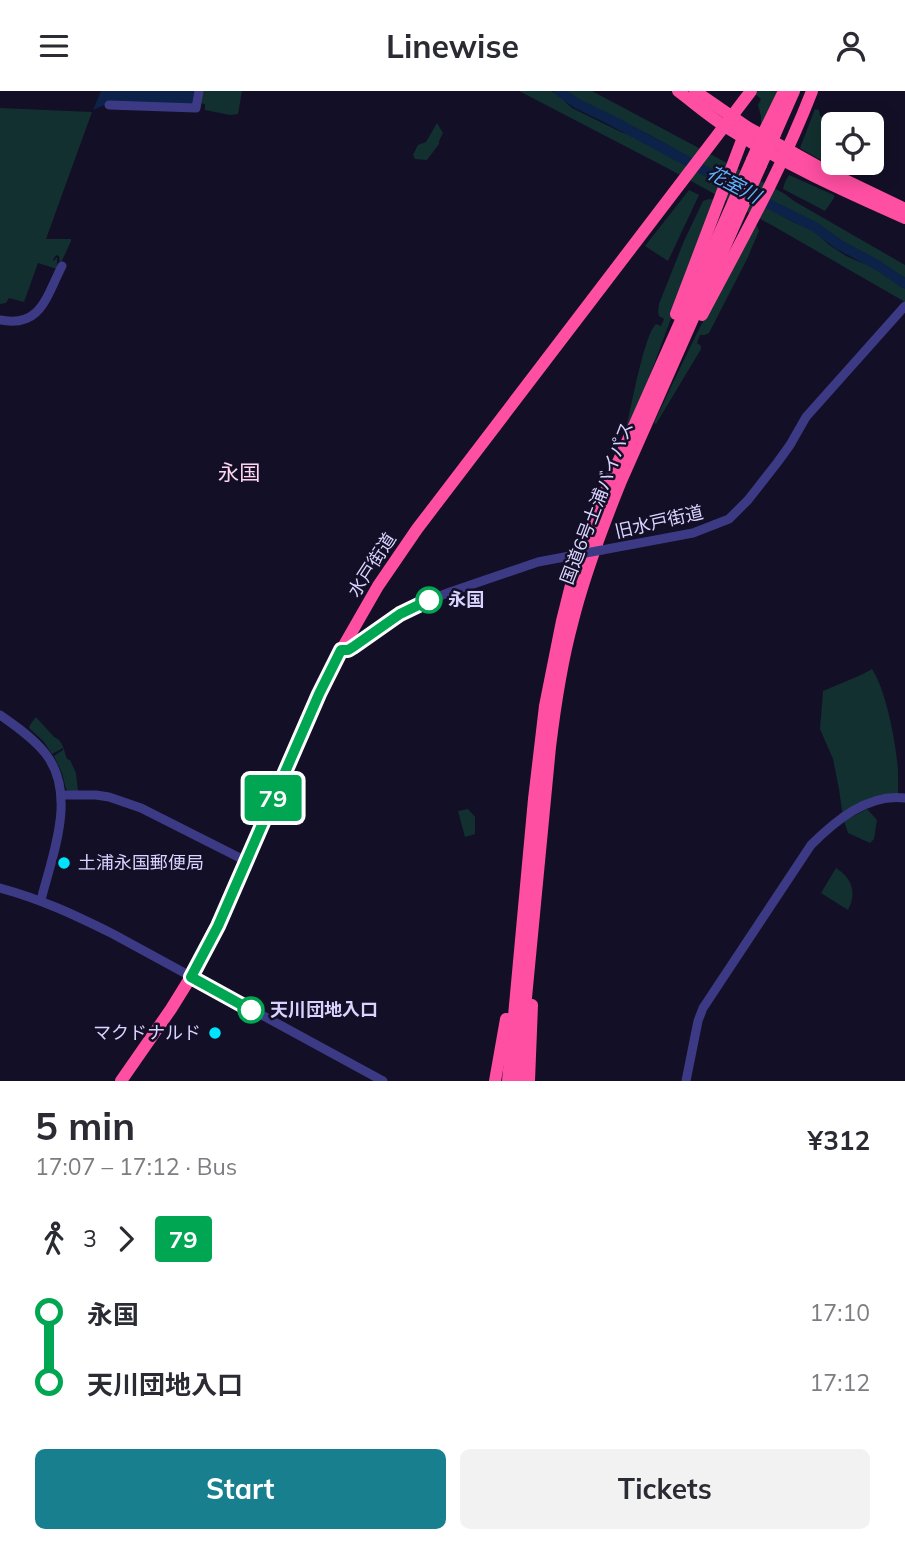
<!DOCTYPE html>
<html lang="en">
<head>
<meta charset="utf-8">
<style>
	body { margin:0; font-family:Mulish,"Noto Sans JP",sans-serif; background:#f2f2f3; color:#2b2b33; height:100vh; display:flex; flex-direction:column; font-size:26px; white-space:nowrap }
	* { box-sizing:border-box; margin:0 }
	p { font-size:23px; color:#7c7c81 }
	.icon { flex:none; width:38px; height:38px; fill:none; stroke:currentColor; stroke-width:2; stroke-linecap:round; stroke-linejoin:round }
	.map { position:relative; height:990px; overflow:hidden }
	.details { display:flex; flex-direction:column; background:#fff; flex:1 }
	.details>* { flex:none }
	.badge { padding:0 14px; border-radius:5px; font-size:24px; line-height:46px }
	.controls { position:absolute; left:821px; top:21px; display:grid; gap:14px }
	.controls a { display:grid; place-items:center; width:63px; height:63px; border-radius:10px; background:#fff; box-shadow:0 4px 18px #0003; font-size:35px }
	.map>.badge { position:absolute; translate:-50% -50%; box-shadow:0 0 0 4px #fff }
	.legs { display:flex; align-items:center; gap:10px; height:77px; padding:0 35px; font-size:23px }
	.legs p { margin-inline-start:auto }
	.headline { display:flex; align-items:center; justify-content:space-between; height:119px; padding:0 35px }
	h1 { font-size:38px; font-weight:700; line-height:52px }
	.cta { display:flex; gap:14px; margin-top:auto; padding:14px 35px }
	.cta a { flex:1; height:80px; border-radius:10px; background:#187f8f; color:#fff; font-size:28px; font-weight:700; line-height:80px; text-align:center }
	.cta a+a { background:#f2f2f3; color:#2b2b33 }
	ul { padding:0 35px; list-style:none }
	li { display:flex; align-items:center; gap:24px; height:70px; font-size:26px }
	li i { display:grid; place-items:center; width:10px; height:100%; margin:0 9px; background:currentColor }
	li i::after { content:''; width:18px; height:18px; margin:-9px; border:5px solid; border-radius:50%; background:#fff }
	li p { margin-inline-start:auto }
	li:first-child i { background:linear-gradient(#0000 50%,currentColor 0) }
	li:last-child i { background:linear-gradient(currentColor 50%,#0000 0) }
	header { display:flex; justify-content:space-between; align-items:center; height:91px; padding:0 35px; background:#fff; font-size:32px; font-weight:700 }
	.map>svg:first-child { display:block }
	.green { fill:#12302f }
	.water { fill:#0c2248 }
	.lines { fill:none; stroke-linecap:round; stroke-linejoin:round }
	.river { stroke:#0c2248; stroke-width:10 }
	.minor { stroke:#3d3a85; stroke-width:9 }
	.highway { stroke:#ff4fa3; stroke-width:12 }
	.minor-bridge { stroke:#3d3a85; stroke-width:9 }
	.highway-bridge { stroke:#ff4fa3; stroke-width:12 }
	.line-1-casing { stroke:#fff; stroke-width:16 }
	.line-1 { stroke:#00a651; stroke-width:10 }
	.stop-1-dot { fill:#fff; stroke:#00a651; stroke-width:3.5 }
	.poi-dot { fill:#00e5ff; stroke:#130f26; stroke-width:2.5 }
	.labels { text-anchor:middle; stroke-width:5; stroke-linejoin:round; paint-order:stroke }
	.street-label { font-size:18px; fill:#d9d4ff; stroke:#130f26 }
	.stop-label { font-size:18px; font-weight:bold; fill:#d9d4ff; stroke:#130f26; text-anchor:start }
	.poi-label { font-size:18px; fill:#d9d4ff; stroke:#130f26; text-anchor:start }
	.water-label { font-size:19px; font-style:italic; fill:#62b6ff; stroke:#130f26 }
	.quarter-label { font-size:21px; fill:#ffd6f0; stroke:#130f26 }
</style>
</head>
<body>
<header><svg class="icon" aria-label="menu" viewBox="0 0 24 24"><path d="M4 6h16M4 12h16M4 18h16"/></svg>Linewise<svg class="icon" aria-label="person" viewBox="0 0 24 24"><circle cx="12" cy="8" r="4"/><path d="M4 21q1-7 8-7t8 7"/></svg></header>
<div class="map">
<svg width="905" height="990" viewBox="0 0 905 990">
	<rect width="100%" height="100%" fill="#130f26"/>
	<g class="green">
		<polygon points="200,0 242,0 238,23 230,24 205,19 205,13 199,12"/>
		<polygon points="519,0 551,0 557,3 572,17 621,41 643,49 647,54 660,58 739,102 752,108 759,109 763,114 793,131 815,140 828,153 846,165 874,177 905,197 905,211 775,136 669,78"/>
		<path d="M 565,0 L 592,0 L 785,103 L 794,110 L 905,174 L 905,187 L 870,165 L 860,163 L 837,146 L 811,130 L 783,115 L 777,116 L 769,112 L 724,85 L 718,85 L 718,82 C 692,70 668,53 642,40 C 617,27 590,16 565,0 Z"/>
		<polygon points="758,0 778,0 761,36 761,25 758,14 761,8 755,3"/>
		<polygon points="0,17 92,21 46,148 71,148 71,150 60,174 59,165 56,164 53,169 54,170 57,166 57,178 38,172 24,211 9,207 6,212 0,213"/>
		<path d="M 815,18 L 819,19 L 820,25 L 833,34 L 833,42 L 828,47 L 833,52 L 833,72 L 843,72 L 846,78 C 829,74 814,66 800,57 Z"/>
		<polygon points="437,32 443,42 439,50 439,53 427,69 415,68 413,64 418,54 426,51"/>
		<polygon points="789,84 834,104 834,107 825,120 783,98 785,91"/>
		<polygon points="689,99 699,104 668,170 645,155"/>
		<path d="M 709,108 L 715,109 L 640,311 L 627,339 L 626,338 C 631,318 644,244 656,233 L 661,235 L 664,228 L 659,225 L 658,221 L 659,213 L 684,150 L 703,110 Z"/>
		<path d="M 755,131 L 759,140 L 747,168 L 709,242 L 705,244 L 700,244 L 697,252 L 701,255 L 701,258 L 656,333 L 654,332 C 686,264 718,197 755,131 Z"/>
		<path d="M 872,578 C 886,599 896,652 898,679 C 898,688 898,697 898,706 L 843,726 L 839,698 L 833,668 L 820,638 L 823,600 L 861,584 Z"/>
		<path d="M 36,626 L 54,646 C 63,649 64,660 67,668 L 70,669 L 76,682 L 78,700 L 69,700 L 66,698 L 62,682 L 54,665 L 63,659 L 63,657 L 52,663 L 44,651 L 29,637 L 30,634 Z"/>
		<polygon points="468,718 475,726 475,743 465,746 458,720"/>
		<polygon points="867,718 877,729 874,748 870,752 848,742 844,730"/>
		<path d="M 836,777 C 852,787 857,802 848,819 L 821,802 Z"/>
	</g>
	<polygon class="water" points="101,0 197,0 195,16 109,12 93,19"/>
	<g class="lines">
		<polyline class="river" points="559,0 576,12 609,28 737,97 815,136 838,153 879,175 905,193"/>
		<g class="minor">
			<polyline points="109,14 196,17 199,0"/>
			<path d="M 0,229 C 41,237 46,206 62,175"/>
			<polyline points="602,459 693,442 729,428 748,409 777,372 790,354 806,326 905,215"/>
			<polyline points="340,559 348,559 353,556 400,523 417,514 450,501 538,471 575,464"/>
			<path d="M 0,624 C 16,635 33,647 45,662 C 78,703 52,765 41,809"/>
			<polyline points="61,704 96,704 109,706 141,717 246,770"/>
			<path d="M 0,797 C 41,808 75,824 113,843 L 383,990"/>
			<path d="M 686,990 L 698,930 L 703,917 L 811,754 C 835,730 868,702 905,707"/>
		</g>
		<g class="highway">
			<path d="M 678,0 C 694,12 709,25 726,36 C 782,72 844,100 905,127"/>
			<polyline points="695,0 747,36 828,81 905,118"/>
			<polyline points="765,39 784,0"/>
			<polyline points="775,43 794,0"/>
			<polyline points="676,223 747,36"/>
			<path d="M 702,224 C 741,150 782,78 812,0"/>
			<polyline points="121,990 171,918 202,868 319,602 335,570 378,495 417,438 751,0"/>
			<polyline points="495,990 506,928"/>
			<polyline points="508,990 534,708 545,615 562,530 571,494 591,436 611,387 752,69"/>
			<path d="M 518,990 L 550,656 C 555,615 561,574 572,533 C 584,484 602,437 621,390 L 761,74"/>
			<polyline points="529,990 532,914"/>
		</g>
		<polyline class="minor-bridge" points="575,464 602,459"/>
		<g class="highway-bridge">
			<polyline points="752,69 765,39"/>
			<polyline points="761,74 775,43"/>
		</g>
	</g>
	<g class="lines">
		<defs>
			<polyline id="line-1" points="251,919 191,886 218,835 319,603 341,559 348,559 353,556 400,523 429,509"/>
		</defs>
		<use href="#line-1" class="line-1-casing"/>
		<use href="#line-1" class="line-1"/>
	</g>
	<g class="stop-1-dot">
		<circle cx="429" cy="509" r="12"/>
		<circle cx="251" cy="919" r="12"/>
	</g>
	<g class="poi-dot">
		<circle cx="64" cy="772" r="7"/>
		<circle cx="215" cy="942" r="7"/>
	</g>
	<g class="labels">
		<g class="street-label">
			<text transform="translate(597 412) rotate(-69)" y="6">国道6号土浦バイパス</text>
			<text transform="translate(659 431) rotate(-13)" y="6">旧水戸街道</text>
			<text transform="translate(372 474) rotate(-57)" y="6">水戸街道</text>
		</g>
		<g class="stop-label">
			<text x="448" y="515">永国</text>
			<text x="270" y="925">天川団地入口</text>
		</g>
		<g class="poi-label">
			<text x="78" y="778">土浦永国郵便局</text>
			<text x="201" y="948" text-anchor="end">マクドナルド</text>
		</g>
		<g class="water-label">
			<text transform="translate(734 93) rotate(28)" y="7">花室川</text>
		</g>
		<g class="quarter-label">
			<text x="239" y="389">永国</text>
		</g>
	</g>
</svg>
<div class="controls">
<a><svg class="icon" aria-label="locate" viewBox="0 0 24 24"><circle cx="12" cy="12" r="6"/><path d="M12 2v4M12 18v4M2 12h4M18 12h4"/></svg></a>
</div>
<b class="badge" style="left:273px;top:707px;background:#00a651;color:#fff">79</b>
</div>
<section class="details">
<div class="headline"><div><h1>5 min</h1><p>17:07 – 17:12 · Bus</p></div><b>¥312</b></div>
<div class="legs"><svg class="icon" aria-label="walk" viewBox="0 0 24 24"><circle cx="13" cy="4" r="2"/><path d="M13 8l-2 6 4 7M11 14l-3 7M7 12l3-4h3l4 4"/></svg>3<svg class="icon" aria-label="forward" viewBox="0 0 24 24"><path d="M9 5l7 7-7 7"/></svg><b class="badge" style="background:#00a651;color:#fff">79</b></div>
<ul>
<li><i style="color:#00a651"></i><b>永国</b><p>17:10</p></li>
<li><i style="color:#00a651"></i><b>天川団地入口</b><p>17:12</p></li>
</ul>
<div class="cta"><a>Start</a><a>Tickets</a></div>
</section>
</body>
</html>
